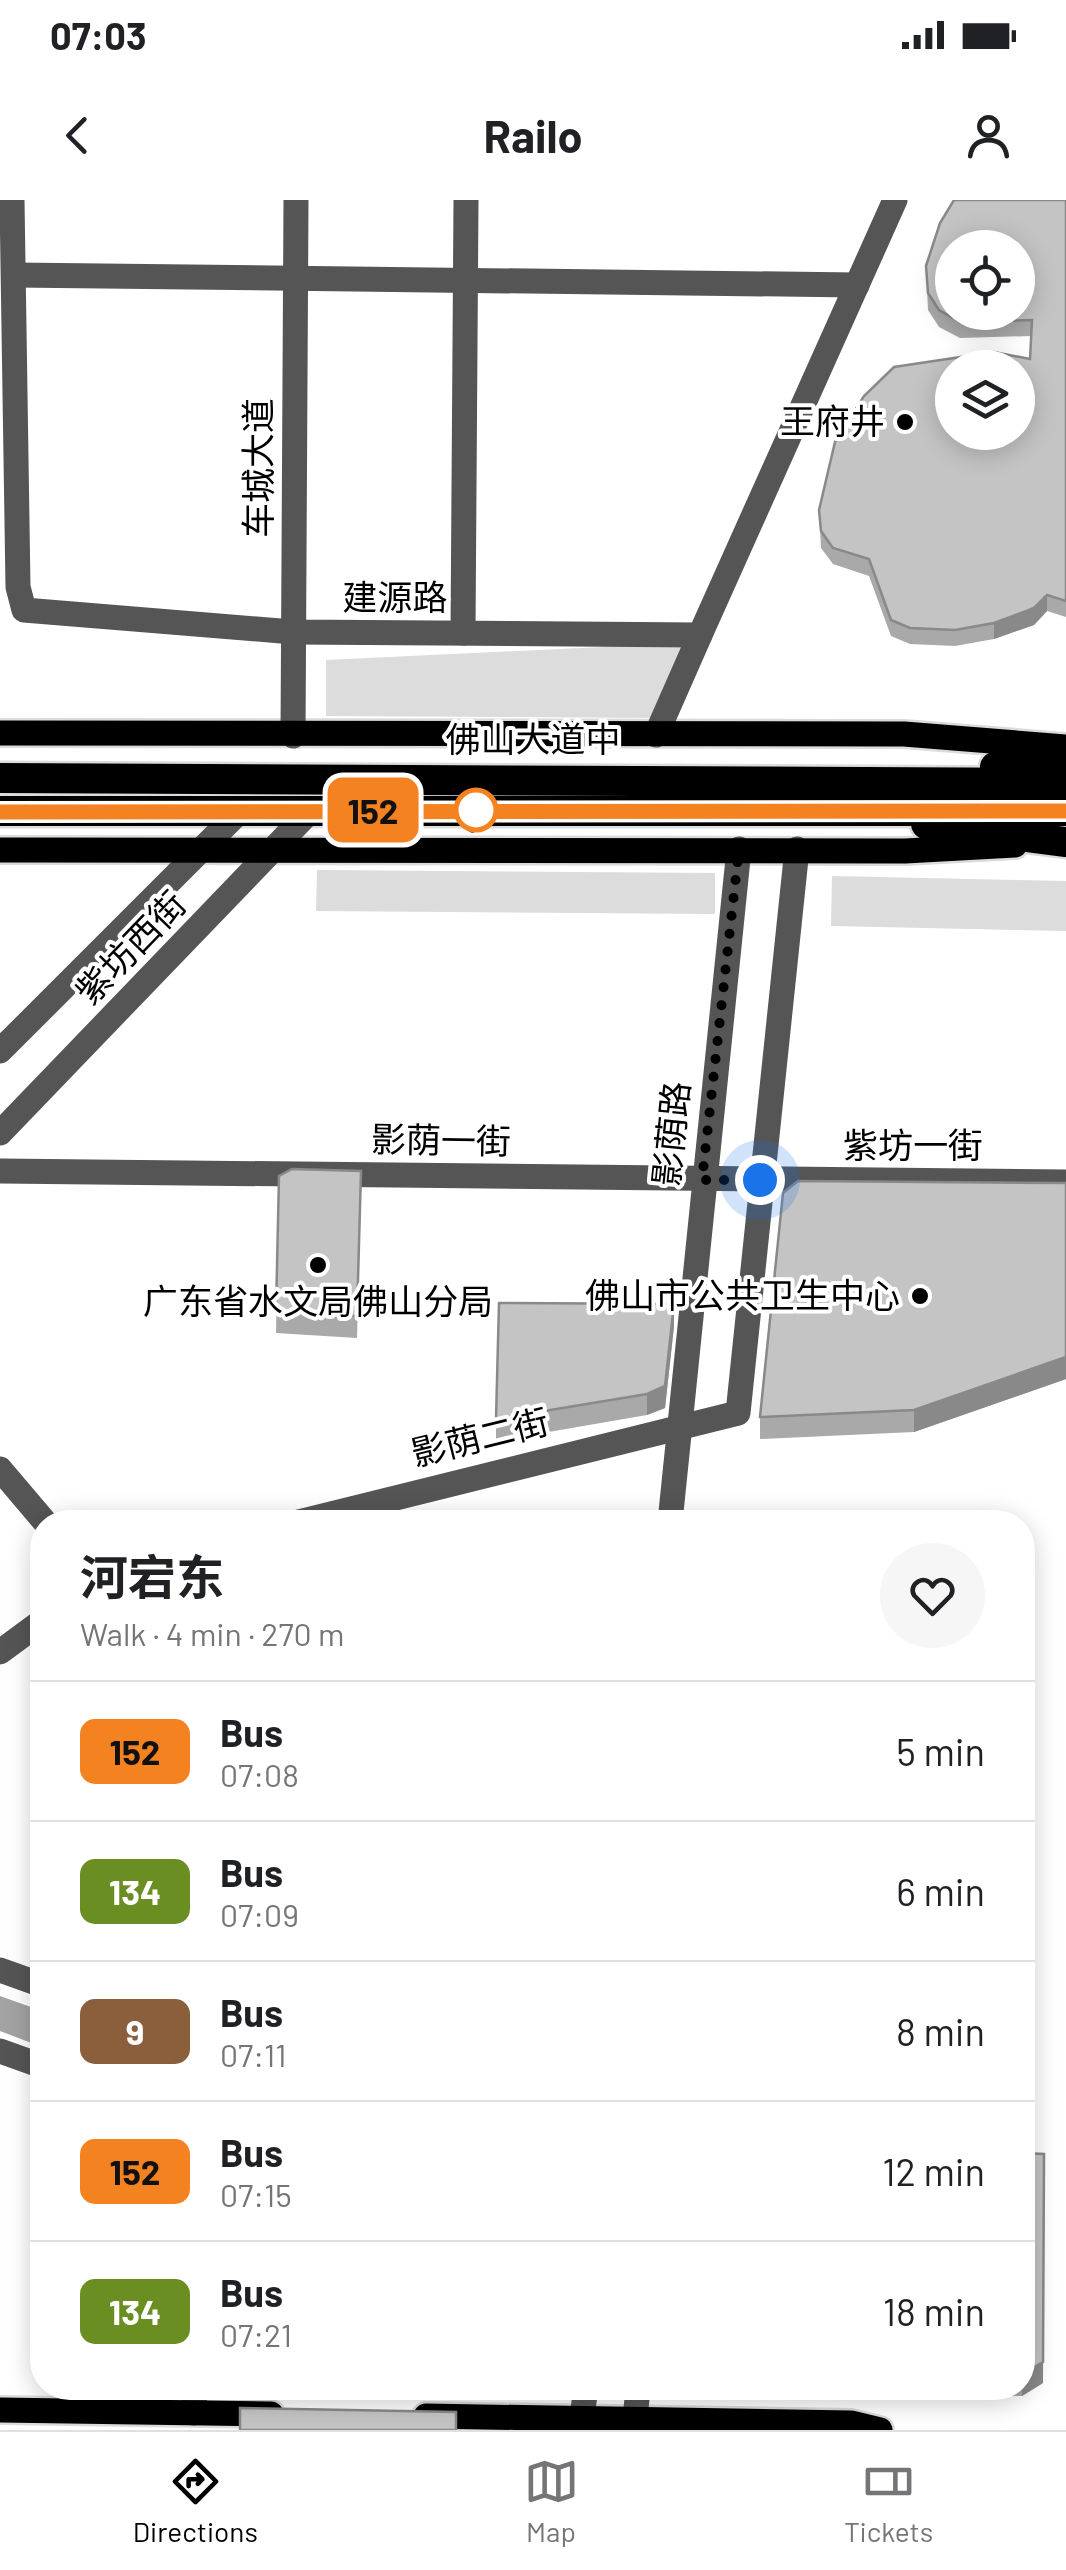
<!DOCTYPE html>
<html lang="en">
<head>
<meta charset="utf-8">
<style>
	body { margin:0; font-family:Barlow,"Noto Sans SC",sans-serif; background:#f6f6f6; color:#202124; height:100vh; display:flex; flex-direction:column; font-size:38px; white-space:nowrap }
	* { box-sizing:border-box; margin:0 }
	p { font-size:32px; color:#757577 }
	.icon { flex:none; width:55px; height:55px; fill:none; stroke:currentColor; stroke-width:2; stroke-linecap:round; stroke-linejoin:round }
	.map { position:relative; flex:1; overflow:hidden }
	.side { position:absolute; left:30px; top:1310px; width:1005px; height:890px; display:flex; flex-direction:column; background:#fff; border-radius:40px; box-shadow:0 5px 25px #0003 }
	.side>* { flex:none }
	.badge { padding:0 20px; border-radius:15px; font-size:35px; line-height:65px }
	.buttons { position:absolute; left:935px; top:30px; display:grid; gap:20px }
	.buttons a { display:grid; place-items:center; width:100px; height:100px; border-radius:50%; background:#fff; box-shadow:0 5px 25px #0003; font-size:50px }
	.you { position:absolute; width:50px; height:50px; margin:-25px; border:8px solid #fff; border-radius:50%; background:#1a73e8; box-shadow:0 0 0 15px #1a73e833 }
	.map>.badge { position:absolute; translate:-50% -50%; box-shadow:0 0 0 5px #fff }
	.round { display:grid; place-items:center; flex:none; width:105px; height:105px; border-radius:52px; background:#f6f6f6 }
	.summary { display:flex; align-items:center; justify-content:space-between; height:170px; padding:0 50px }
	h1 { font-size:48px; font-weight:700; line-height:75px }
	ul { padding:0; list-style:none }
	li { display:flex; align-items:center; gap:30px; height:140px; padding:0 50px; border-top:2px solid #e0e0e0 }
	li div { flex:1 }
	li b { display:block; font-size:38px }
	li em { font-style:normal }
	li .badge { min-width:110px; font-weight:700; text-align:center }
	.status { display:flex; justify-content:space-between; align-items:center; height:70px; padding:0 50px; background:#fff; direction:ltr }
	.status svg { height:28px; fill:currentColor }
	header { display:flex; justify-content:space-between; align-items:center; height:130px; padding:0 50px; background:#fff; font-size:45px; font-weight:700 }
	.menu { display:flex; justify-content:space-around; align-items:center; height:140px; border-top:2px solid #e0e0e0; background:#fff; font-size:28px; color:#757577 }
	.menu a { display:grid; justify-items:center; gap:5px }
	.menu .selected { color:#000 }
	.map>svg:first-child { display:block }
	.green { fill:#dcdcdc }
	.water { fill:#a3a3a3 }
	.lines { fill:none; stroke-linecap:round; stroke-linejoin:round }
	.major-casing { stroke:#dbdbdb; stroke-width:30 }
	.highway-casing { stroke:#dbdbdb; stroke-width:35 }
	.minor { stroke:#555; stroke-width:25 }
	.major { stroke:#000; stroke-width:25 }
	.highway { stroke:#000; stroke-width:30 }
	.wall { fill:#a9a9a9 }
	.shaded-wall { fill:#898989 }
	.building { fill:#c4c4c4; stroke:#898989; stroke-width:2.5; fill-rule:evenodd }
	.line-casing { stroke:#fff; stroke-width:22 }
	.line { stroke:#f58220; stroke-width:15 }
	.walk { stroke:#000; stroke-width:10; stroke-dasharray:0 18 }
	.poi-dot { fill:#000; stroke:#fff; stroke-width:4 }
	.stop-dot { fill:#fff; stroke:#f58220; stroke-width:5 }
	.labels { text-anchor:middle; stroke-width:8; stroke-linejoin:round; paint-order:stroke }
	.poi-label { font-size:35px; fill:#000; stroke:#fff; text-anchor:end }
	.street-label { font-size:35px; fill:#000; stroke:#fff }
</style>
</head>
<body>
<div class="status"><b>07:03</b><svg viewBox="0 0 49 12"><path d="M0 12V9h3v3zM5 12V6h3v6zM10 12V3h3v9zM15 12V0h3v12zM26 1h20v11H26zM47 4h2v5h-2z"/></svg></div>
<header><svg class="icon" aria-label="back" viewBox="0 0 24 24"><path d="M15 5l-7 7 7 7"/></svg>Railo<svg class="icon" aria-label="person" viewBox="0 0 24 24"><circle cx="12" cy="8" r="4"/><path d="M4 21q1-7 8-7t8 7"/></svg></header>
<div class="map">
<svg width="1066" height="2230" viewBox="0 0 1066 2230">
	<rect width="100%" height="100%" fill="#fff"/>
	<g class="green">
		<polygon points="687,443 655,518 326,516 326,460"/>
		<polygon points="317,670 715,673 715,714 316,711"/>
		<polygon points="832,676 1066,681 1066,731 831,726"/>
	</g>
	<polygon class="water" points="0,1796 42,1811 42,1847 0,1831"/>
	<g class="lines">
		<defs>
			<g id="major">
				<polyline points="0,533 904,534 1066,547"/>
				<polyline points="0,650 905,651 1015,645"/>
				<polyline points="0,2210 271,2214"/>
				<polyline points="426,2216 851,2223 880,2230"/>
			</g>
			<g id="highway">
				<polyline points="995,567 1066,558"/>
				<polyline points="0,578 1066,583"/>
				<polyline points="0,611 1066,611"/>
				<polyline points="926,624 1066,642"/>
			</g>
		</defs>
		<use href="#major" class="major-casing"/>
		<use href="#highway" class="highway-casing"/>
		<g class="minor">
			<polyline points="12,0 18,387 24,410 293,432 700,435 895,0"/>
			<polyline points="14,75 857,85"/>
			<polyline points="463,433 466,0"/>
			<polyline points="656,535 700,435"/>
			<polyline points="293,536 296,0"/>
			<polyline points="0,851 241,610"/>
			<polyline points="0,933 311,610"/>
			<polyline points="0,971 1066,982"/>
			<polyline points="0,1269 45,1322"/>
			<polyline points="299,1322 738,1213 797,649"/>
			<polyline points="670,1322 739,649"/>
			<polyline points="0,1452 42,1421"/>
			<polyline points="0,1770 42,1785"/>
			<polyline points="0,1851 42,1866"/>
			<polyline points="194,2213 195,2188"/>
			<polyline points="580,2230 586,2188"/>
			<polyline points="634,2230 638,2188"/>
		</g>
		<use href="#major" class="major"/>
		<use href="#highway" class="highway"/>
	</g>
	<g class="wall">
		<polygon points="1066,0 1066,417 1047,411 1034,425 994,439 955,446 910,444 891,436 869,376 833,364 821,348 819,310 1030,159 1031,136 960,138 939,127 928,110 926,66"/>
		<polygon points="279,976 361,993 357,1138 276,1133"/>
		<polygon points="1066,983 1066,1179 914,1232 760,1239 760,1217"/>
		<polygon points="674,1126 665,1208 647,1215 496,1241 496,1219"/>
		<polygon points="1043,2183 1022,2196 686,2192 682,2188 1022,2188"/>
	</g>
	<g class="shaded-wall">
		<polygon points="1047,395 1047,411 1034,425 994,439 994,423"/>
		<polygon points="674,1104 674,1126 665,1208 647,1215 647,1194"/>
		<polygon points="1066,1157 1066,1179 914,1232 914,1210"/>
		<polygon points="1044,1954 1043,2183 1022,2196 1022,2174"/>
	</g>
	<g class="building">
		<path d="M 954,0 L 1066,0 L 1066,401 L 1047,395 L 1034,408 L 994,423 L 955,430 L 910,428 L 891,420 L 869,359 L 833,348 L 821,331 L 819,310 L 835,242 L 864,196 L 894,167 L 994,152 L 1030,159 L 1032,120 L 960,122 L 939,110 L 928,93 L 926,66 L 940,23 ZM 952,48 L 1018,48 L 1018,112 L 952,112 ZM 952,168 L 1018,168 L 1018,232 L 952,232 Z"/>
		<polygon points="292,969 361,971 357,1116 276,1112 279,976"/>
		<polygon points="798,981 1066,983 1066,1157 914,1210 760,1217 783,993"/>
		<polygon points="499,1103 674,1104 665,1186 647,1194 496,1219"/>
		<polygon points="1022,1953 1044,1954 1043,2162 1022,2174"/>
		<polygon points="240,2208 456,2212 456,2230 240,2230"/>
	</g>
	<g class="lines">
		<defs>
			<polyline id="line" points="0,612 1066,611"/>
		</defs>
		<use href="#line" class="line-casing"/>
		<use href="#line" class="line"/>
		<polyline class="walk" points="476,610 468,649 739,649 702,980 760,980"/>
	</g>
	<g class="poi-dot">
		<circle cx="905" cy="222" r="10"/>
		<circle cx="318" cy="1065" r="10"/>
		<circle cx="920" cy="1096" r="10"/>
	</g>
	<circle class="stop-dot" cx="476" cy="610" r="20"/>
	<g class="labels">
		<g class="poi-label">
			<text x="885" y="234">王府井</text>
			<text x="900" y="1108">佛山市公共卫生中心</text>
			<text x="318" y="1114" text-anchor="middle">广东省水文局佛山分局</text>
		</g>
		<g class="street-label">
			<text transform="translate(259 268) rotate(-90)" y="12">车城大道</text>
			<text x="395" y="410">建源路</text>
			<text x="533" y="552">佛山大道中</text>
			<text transform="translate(131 748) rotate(-46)" y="12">紫坊西街</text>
			<text transform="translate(672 934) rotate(-84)" y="12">影荫路</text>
			<text transform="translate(441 941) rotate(1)" y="12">影荫一街</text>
			<text x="913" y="958">紫坊一街</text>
			<text transform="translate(480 1238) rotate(-14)" y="12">影荫二街</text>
		</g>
	</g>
</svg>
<div class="buttons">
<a><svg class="icon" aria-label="locate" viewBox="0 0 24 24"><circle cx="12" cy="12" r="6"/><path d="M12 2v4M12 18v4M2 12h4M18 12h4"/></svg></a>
<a><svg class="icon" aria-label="layers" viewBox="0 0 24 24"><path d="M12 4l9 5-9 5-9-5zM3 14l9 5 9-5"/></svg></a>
</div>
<div class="you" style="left:760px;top:980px"></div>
<b class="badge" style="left:373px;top:610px;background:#f58220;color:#111">152</b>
<section class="side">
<div class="summary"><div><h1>河宕东</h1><p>Walk · 4 min · 270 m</p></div><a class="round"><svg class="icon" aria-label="heart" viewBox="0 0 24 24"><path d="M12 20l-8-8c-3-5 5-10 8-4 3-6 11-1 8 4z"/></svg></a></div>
<ul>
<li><span class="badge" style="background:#f58220;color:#111">152</span><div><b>Bus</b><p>07:08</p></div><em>5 min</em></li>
<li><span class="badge" style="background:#6b8e23;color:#fff">134</span><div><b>Bus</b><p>07:09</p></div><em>6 min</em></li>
<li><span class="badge" style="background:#8b5e3c;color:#fff">9</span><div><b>Bus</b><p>07:11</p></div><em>8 min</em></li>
<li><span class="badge" style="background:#f58220;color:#111">152</span><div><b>Bus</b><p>07:15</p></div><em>12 min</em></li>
<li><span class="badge" style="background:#6b8e23;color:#fff">134</span><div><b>Bus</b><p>07:21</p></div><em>18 min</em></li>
</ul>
</section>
</div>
<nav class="menu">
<a class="selected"><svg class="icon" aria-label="directions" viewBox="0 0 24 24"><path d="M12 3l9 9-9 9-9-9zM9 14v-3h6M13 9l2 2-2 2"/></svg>Directions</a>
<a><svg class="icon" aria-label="map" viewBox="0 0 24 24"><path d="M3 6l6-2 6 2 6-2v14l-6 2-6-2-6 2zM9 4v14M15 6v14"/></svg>Map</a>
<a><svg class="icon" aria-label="tickets" viewBox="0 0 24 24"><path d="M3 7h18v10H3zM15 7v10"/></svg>Tickets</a>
</nav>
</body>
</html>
